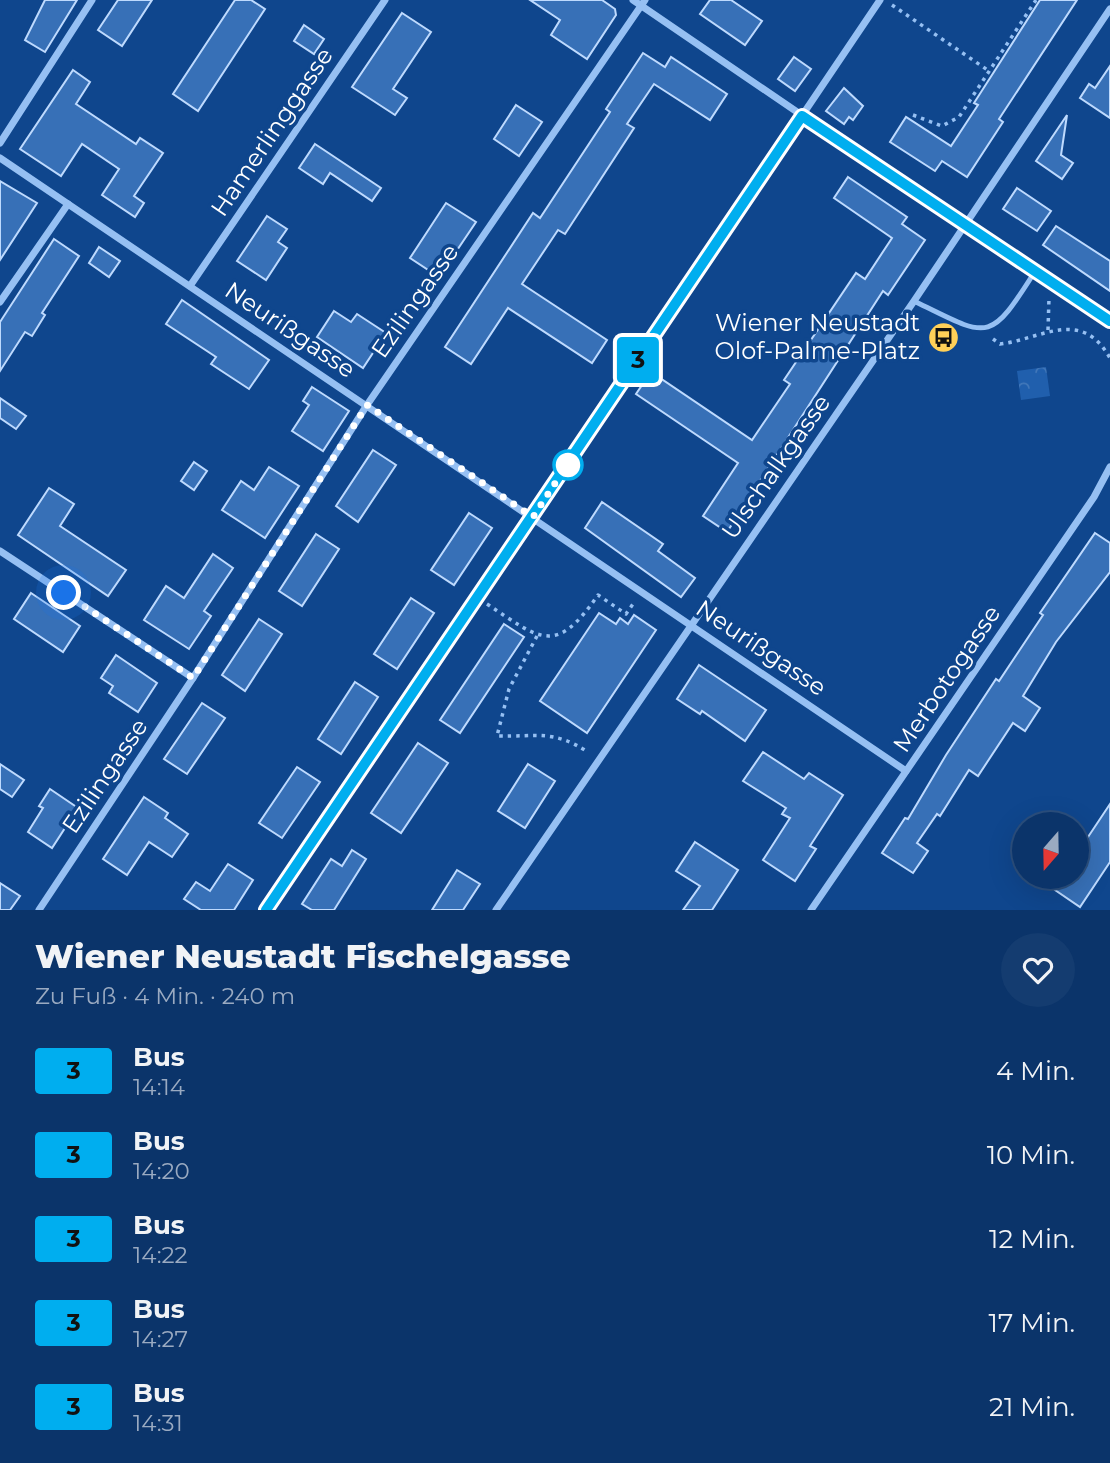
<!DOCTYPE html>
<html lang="de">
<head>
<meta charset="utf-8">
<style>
	body { margin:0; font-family:Montserrat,sans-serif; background:#143c70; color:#f1f3f6; height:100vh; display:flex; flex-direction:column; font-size:26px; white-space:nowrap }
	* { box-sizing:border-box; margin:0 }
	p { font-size:23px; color:#9aaac1 }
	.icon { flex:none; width:38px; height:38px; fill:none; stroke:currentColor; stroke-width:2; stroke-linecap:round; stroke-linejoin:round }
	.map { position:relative; height:910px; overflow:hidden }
	.drawer { display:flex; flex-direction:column; background:#0b346a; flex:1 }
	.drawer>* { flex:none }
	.badge { padding:0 14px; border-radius:5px; font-size:24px; line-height:46px }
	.needle { width:46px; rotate:200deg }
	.buttons { position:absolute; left:1012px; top:812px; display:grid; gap:14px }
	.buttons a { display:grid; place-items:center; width:77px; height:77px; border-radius:50%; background:#0b346a; box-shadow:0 7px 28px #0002,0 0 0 2px #2b4f7e; font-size:35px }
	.you { position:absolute; width:35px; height:35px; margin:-18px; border:5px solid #fff; border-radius:50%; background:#1a73e8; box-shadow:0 0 0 10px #1a73e833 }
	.map>.badge { position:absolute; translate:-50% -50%; box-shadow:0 0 0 4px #fff }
	.round { display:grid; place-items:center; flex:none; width:74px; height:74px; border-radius:37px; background:#143c70 }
	.head { display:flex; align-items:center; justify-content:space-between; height:119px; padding:0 35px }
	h1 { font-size:33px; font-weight:800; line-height:52px }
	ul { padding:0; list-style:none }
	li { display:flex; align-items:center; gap:21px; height:84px; padding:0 35px }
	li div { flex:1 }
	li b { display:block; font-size:26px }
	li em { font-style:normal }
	li .badge { min-width:77px; font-weight:700; text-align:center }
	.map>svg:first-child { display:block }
	.park { fill:url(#park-crowns) }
	.building { fill:#3770b7; stroke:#bedafe; stroke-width:2 }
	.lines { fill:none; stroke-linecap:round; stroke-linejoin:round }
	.path { stroke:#96c0f3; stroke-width:3.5; stroke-dasharray:3.5 5; stroke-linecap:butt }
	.service { stroke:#96c0f3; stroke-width:5 }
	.minor { stroke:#96c0f3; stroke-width:7 }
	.line-casing { stroke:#fff; stroke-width:16 }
	.line { stroke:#00aeef; stroke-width:10 }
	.walk { stroke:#fff; stroke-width:7; stroke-dasharray:0 12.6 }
	.stop-dot { fill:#fff; stroke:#00aeef; stroke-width:3.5 }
	.labels { text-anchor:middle; stroke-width:7; stroke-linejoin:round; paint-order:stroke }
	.street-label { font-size:24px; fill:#fff; stroke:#0f468d }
	.poi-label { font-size:24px; fill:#fff; stroke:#0f468d; text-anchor:end }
</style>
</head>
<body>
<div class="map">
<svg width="1110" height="910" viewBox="0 0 1110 910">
	<defs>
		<pattern id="park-crowns" width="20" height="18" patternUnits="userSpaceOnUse" patternTransform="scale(1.75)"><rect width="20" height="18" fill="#205fad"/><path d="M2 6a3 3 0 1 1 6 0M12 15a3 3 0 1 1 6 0" fill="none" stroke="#4177b9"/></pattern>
	</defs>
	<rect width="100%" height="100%" fill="#0f468d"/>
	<polygon class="park" points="1046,367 1050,396 1021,400 1017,371"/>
	<g class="building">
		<polygon points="45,0 77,0 45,52 25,40"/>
		<polygon points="118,0 152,0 122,46 98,30"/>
		<polygon points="235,0 251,0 265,9 198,111 173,94"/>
		<polygon points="530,0 602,0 615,9 616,15 587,59 551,35 560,20"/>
		<polygon points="710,0 731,0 762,21 745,45 700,14"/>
		<polygon points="1040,0 1077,0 999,119 1003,122 967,177 942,161 935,171 890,142 906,117 951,146 978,105 974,103"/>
		<polygon points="402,13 431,32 393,89 407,98 395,115 352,87"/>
		<polygon points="304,25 324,39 314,54 294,41"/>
		<polygon points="643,53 665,67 671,57 727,94 710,120 654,84 627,124 634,128 565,234 558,230 522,284 607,340 592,363 508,308 471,364 445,347 533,213 540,218 610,112 606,109"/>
		<polygon points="794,57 811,69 795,91 778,79"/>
		<polygon points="1110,66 1110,118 1080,98 1089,84 1095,88"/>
		<polygon points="73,70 90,82 76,104 136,144 140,138 163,153 134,196 144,203 135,217 102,195 119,169 82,144 61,176 20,149"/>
		<polygon points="844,88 863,106 853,120 849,117 844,124 826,111"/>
		<polygon points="516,105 542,122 519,156 494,139"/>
		<polygon points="1067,115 1061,155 1073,163 1062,179 1036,161"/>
		<polygon points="315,144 381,188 372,201 330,173 323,184 299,168"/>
		<polygon points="848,177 907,217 902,224 925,240 888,295 883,291 727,532 703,516 738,463 636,394 651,372 752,440 790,384 784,380 856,273 865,279 892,238 834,198"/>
		<polygon points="0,181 37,203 0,260"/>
		<polygon points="1017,188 1051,211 1037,231 1003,209"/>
		<polygon points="446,203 476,222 439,277 410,258"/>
		<polygon points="267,216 287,229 278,242 287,248 266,280 237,261"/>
		<polygon points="1056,226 1110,261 1110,291 1043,245"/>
		<polygon points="54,239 79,256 42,313 45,315 32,336 25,332 0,371 0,322"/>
		<polygon points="99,247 120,261 109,277 89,263"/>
		<polygon points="182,300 269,360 249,389 211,364 216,357 166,324"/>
		<polygon points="334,311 351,322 357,314 386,333 363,368 317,337"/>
		<polygon points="312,387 349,411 323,451 292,431 309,405 303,401"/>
		<polygon points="0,398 26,416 16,429 0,418"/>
		<polygon points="373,450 396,465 358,522 336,506"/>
		<polygon points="194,462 207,471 194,490 181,481"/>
		<polygon points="269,467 299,486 265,538 222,510 241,481 254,490"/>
		<polygon points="49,488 74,504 60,526 126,570 108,596 18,535"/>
		<polygon points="602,502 663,544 658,551 695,578 681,597 585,528"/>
		<polygon points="469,513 492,528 454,585 431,570"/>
		<polygon points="1095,533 1110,543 1110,572 1056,642 1023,696 1040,708 1025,731 1013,723 978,776 969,770 940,816 937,814 917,843 928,851 913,873 882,853 905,818 908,819 946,755 996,679 999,681 1043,615 1040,613"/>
		<polygon points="316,534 339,549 302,606 279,591"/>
		<polygon points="213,554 233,568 204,611 211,616 189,649 144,620 166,586 184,598"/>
		<polygon points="31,593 80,626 63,652 14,619"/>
		<polygon points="411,598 434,613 397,669 374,654"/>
		<polygon points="599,613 616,624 620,618 628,624 634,615 656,630 587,733 540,701"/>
		<polygon points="259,619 282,634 245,691 222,675"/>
		<polygon points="504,624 524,637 460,733 440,720"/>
		<polygon points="116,655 157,683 138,712 109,693 113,686 101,678"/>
		<polygon points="699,665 766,710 745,741 702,711 700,714 677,699"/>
		<polygon points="355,682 378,697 341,754 318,739"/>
		<polygon points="202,703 225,718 187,774 164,759"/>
		<polygon points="418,743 448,763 401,833 371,813"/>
		<polygon points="763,752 804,779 809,773 843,795 810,846 816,849 795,881 763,860 790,818 782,814 786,808 743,781"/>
		<polygon points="0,764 24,780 12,797 0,789"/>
		<polygon points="528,764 555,781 525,828 498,811"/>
		<polygon points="297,767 320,782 282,838 259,823"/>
		<polygon points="50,789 78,808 52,848 28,832 43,808 39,806"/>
		<polygon points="144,797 168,813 165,818 188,834 172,857 149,842 127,875 103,859"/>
		<polygon points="1110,804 1110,862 1080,907 1055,890 1064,877 1076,877 1076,855"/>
		<polygon points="695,842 738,870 712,910 683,910 700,886 676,871"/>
		<polygon points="352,850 366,859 334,910 312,910 302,904 331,859 342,866"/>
		<polygon points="228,864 253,880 234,910 201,910 184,899 196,882 210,891"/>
		<polygon points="457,870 480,884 463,910 432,910"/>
		<polygon points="0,883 20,896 10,910 0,910"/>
	</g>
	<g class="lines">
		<g class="path">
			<polyline points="892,5 989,71"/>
			<polyline points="913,115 942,126 959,117 1036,0"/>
			<polyline points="1048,330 1049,298"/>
			<path d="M 993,339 L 1000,344 C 1042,339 1081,307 1110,358"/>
			<path d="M 487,604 C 541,640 556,656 598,595 L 626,614 L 633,604"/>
			<path d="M 537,636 L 509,689 L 497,736 C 537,737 552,729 588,752"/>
		</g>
		<path class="service" d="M 914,301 C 989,338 989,344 1034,273"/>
		<g class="minor">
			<polyline points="633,0 964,226 1110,321"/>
			<polyline points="0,143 92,0"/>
			<polyline points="0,158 906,771"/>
			<polyline points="190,286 385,0"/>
			<polyline points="0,302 68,204"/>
			<polyline points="0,551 193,678"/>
			<polyline points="39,910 193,678 367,405 645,0"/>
			<polyline points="266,910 880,0"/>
			<polyline points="496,910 914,301 1110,9"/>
			<polyline points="811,910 1094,497 1110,467"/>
		</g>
	</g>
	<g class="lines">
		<defs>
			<polyline id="line" points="266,910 802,116 1110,321"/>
		</defs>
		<use href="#line" class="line-casing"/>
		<use href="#line" class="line"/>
		<polyline class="walk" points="64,593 193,678 367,405 533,517 569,462 568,465"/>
	</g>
	<defs>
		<symbol id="bus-disc" viewBox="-11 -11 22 22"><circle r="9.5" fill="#ffd058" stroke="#0f468d"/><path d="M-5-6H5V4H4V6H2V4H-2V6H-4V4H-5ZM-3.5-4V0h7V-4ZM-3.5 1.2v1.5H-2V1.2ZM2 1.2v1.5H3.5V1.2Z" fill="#111"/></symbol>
	</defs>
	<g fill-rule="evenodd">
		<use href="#bus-disc" x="926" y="320" width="35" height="35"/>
	</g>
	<circle class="stop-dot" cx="568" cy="465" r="14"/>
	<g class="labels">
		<g class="street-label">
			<text transform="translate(272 132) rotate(-56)" y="8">Hamerlinggasse</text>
			<text transform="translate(415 301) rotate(-55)" y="8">Ezilingasse</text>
			<text transform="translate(290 330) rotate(34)" y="8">Neurißgasse</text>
			<text transform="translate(776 467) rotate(-55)" y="8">Ulschalkgasse</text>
			<text transform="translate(761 648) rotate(34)" y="8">Neurißgasse</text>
			<text transform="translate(947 679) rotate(-56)" y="8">Merbotogasse</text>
			<text transform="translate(105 776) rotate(-56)" y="8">Ezilingasse</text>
		</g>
		<g class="poi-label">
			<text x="920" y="331">Wiener Neustadt<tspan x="920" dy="28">Olof-Palme-Platz</tspan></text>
		</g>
	</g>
</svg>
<div class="buttons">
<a><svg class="needle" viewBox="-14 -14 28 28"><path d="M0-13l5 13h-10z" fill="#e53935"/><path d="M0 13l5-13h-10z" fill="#9aaac1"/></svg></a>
</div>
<div class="you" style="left:64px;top:593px"></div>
<b class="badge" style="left:638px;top:360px;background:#00aeef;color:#111">3</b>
</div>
<section class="drawer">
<div class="head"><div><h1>Wiener Neustadt Fischelgasse</h1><p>Zu Fuß · 4 Min. · 240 m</p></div><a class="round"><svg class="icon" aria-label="heart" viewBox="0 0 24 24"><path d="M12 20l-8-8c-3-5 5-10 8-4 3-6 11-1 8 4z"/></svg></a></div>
<ul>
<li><span class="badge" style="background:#00aeef;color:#111">3</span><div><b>Bus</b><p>14:14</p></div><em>4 Min.</em></li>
<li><span class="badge" style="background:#00aeef;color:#111">3</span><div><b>Bus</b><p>14:20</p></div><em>10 Min.</em></li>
<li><span class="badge" style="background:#00aeef;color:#111">3</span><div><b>Bus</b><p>14:22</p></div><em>12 Min.</em></li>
<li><span class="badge" style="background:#00aeef;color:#111">3</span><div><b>Bus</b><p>14:27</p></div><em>17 Min.</em></li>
<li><span class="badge" style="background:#00aeef;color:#111">3</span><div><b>Bus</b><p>14:31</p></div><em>21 Min.</em></li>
</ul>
</section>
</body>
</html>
